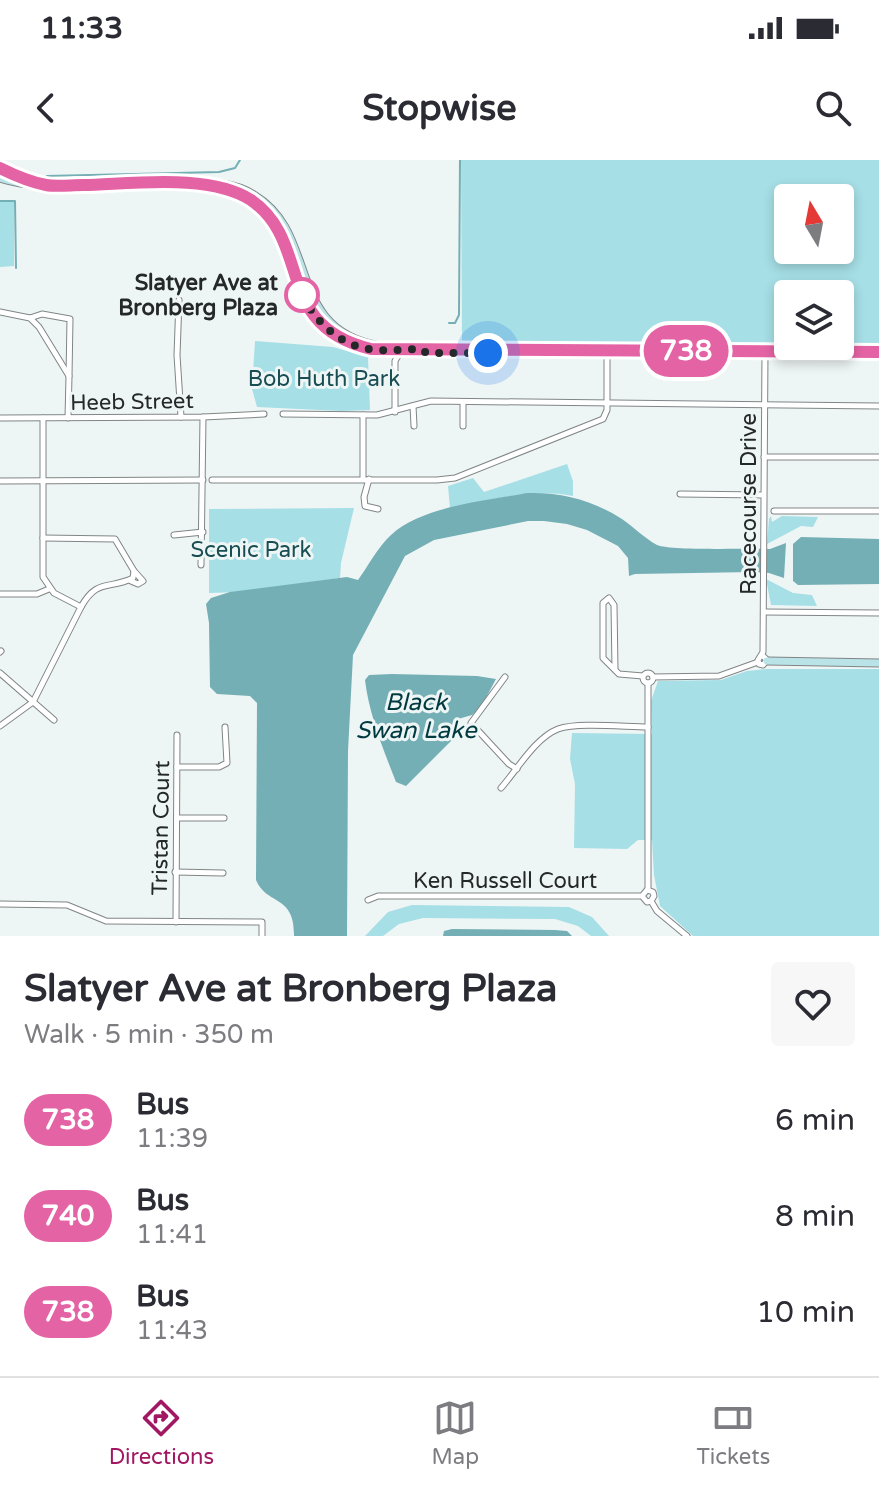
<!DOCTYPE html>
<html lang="en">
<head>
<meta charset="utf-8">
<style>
	body { margin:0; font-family:"Varela Round",sans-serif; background:#f7f7f7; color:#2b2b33; height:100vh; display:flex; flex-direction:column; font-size:30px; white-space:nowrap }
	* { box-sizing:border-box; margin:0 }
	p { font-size:26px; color:#7c7c81 }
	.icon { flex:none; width:44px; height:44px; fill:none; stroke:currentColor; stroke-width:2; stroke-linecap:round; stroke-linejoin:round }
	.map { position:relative; height:776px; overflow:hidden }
	.sheet { display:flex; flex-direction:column; background:#fff; flex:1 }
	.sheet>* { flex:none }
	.badge { padding:0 16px; border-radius:26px; font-size:28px; line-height:52px }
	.needle { width:52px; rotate:350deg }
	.buttons { position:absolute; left:774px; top:24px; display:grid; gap:16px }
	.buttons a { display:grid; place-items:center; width:80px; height:80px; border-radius:8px; background:#fff; box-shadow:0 4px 12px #0003; font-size:40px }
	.you { position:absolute; width:40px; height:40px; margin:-20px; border:6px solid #fff; border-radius:50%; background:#1a73e8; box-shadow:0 0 0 12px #1a73e833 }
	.map>.badge { position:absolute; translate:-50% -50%; box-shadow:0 0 0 4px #fff }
	.round { display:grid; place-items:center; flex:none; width:84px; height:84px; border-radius:8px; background:#f7f7f7 }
	.summary { display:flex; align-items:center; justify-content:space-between; height:136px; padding:0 24px }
	h1 { font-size:38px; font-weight:700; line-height:60px }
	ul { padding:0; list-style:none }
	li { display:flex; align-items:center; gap:24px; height:96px; padding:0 24px }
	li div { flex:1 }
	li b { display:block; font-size:30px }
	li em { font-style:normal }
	li .badge { min-width:88px; font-weight:700; text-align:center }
	.status { display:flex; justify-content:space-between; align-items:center; height:56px; padding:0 40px; background:#fff; direction:ltr }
	.status svg { height:22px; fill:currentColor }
	header { display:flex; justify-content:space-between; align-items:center; height:104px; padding:0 24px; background:#fff; font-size:36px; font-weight:700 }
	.tabs { display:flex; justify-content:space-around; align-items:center; height:112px; border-top:2px solid #e1e1e2; background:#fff; font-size:22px; color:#7c7c81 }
	.tabs a { display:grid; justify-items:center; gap:4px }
	.tabs .on { color:#a21761 }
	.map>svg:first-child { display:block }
	.green { fill:#a6dfe6; fill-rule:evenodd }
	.water { fill:#74afb5 }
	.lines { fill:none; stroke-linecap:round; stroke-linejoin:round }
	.stream { stroke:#74afb5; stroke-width:2 }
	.street-casing { stroke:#808586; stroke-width:7 }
	.secondary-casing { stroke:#808586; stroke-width:9 }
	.street { stroke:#fff; stroke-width:5 }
	.secondary { stroke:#bae3e7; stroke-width:7 }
	.line-casing { stroke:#fff; stroke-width:18 }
	.line { stroke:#e463a4; stroke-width:12 }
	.walk { stroke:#252828; stroke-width:8; stroke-dasharray:0 14.4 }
	.stop-dot { fill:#fff; stroke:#e463a4; stroke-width:4 }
	.labels { text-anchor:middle; stroke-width:6; stroke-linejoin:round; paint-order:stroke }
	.stop-label { font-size:22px; font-weight:bold; fill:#252828; stroke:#eef5f5; text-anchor:end }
	.park-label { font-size:22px; fill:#184d53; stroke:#eef5f5 }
	.street-label { font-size:22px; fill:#252828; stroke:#eef5f5 }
	.water-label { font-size:24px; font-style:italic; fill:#003a40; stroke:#eef5f5 }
</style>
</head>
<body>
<div class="status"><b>11:33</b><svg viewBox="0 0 49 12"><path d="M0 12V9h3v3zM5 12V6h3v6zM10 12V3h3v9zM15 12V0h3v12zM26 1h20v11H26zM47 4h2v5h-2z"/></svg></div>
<header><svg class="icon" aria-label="back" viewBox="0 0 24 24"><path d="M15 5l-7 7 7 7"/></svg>Stopwise<svg class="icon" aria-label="search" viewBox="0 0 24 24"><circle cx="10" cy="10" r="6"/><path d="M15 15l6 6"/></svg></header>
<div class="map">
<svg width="879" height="776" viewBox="0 0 879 776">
	<rect width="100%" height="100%" fill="#eef5f5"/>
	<g class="green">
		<path d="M 461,0 L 879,0 L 879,183 L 840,184 L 840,134 L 788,134 L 788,184 L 462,184 ZM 788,38 L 840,38 L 840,90 L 788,90 Z"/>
		<polygon points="0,42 14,42 14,106 0,107"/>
		<polygon points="255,181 333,187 368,197 370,250 341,251 257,247 252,229"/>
		<path d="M 567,304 L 573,321 L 573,336 C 531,328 491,340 450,348 L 448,326 L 473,318 L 484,332 Z"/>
		<polygon points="354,348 341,403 340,418 239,432 209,433 209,349"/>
		<polygon points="771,356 772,362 782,356 818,357 813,367 801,366 767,384 769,359"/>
		<polygon points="766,419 793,433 812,435 817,446 771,445"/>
		<polygon points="766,509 879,509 879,776 693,776 660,746 654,715 652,680 638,680 627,689 574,688 575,624 570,599 572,573 652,574 651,541 658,521 721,520 747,511"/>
		<polygon points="412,745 569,747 592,757 609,776 591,776 578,766 555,759 423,758 399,764 383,776 365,776 388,752"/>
	</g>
	<g class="water">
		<path d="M 527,333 C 562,332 592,340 622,359 C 634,367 644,378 657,385 C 671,391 749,388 770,389 L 786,383 L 784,418 L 769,413 L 752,412 L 635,414 L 629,416 L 628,398 L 618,386 L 587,370 L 567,364 L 544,361 L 528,361 L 434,380 L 405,396 L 353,495 L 348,591 L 347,776 L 294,776 C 295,734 267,746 256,720 L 257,543 L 250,536 L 217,534 L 210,527 L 209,463 L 206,444 L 211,438 L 230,432 L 347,417 L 358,420 C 369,405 377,388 391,375 C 422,346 486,341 527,333 Z"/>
		<polygon points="801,377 879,379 879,424 798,425 793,421 793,384"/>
		<path d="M 392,514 L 477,516 L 496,519 L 481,547 L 472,555 L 458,559 L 454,578 L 406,626 L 396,622 C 383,589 369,554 365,520 L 369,515 Z"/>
		<polygon points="452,769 555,770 567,771 572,776 443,776 444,771"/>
	</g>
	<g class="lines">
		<g class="stream">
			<polyline points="47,16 219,12 235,8 240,0"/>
			<polyline points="0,41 15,41 16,108"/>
			<polyline points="449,163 455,163 459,155 460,0"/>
		</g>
		<defs>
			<g id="street">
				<polyline points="179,140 177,195 181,257"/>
				<polyline points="0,152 30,158 39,167 69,216 68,258"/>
				<polyline points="30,158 42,154 70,159 69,216"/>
				<polyline points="637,191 640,195 729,196 735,191"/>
				<polyline points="413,246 414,266"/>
				<polyline points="395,252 395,201 401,191"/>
				<polyline points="283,254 377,255 431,241 879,246"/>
				<polyline points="0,258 203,257 264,254"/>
				<polyline points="463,266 463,242"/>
				<polyline points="764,297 879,297"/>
				<polyline points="363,319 363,255"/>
				<polyline points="369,319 364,337 365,346 378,349"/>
				<polyline points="212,320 437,320 455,318 603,259 607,250 607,190"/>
				<polyline points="0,321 203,320"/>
				<polyline points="680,334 763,335"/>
				<polyline points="774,351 879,351"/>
				<polyline points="174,375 203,372"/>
				<path d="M 43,378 L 115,379 L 134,411 L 133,418 C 109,430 97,418 81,447"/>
				<polyline points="201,405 203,257"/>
				<polyline points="131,421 138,424 143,421 134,411"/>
				<polyline points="0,434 37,434 49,429"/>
				<polyline points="764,452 879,453"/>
				<polyline points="0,492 1,491"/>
				<polyline points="763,496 767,500 763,505 759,504 758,500 763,492 765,192"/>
				<polyline points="615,510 614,445 609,438 603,443 603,498 619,514 643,516"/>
				<polyline points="0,513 54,560"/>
				<circle cx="648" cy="518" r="5"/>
				<polyline points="505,517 471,563 509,604 517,609"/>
				<polyline points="653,517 719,516 758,502"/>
				<polyline points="648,523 648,730"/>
				<polyline points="0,566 33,542 81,447 54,433 43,417 43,258"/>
				<polyline points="177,607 219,607 227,603 225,567"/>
				<path d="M 501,628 C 517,610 535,578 558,569 C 578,562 625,567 648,567"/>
				<polyline points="177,658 224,658"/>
				<polyline points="175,712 223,713"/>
				<polyline points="368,740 378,736 642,736 647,730 653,732 654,736 651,741 647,742 642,736"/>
				<polyline points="651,741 657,751 687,776"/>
				<polyline points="0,744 67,745 106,761 262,762 262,776"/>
				<polyline points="176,762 177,575"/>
			</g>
			<g id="secondary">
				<polyline points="0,8 37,22"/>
				<path d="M 0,18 C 44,33 128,24 177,23 C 205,23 230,20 254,35 C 320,74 284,171 381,186"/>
				<path d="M 207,23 C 232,31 255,39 271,60 C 287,81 289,106 299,130 C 313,164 344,187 380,190 L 879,192"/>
				<polyline points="767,501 879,503"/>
			</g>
		</defs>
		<use href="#street" class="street-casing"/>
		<use href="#secondary" class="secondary-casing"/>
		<use href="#street" class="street"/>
		<use href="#secondary" class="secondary"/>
	</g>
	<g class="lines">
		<defs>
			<path id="line" d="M 0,8 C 14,15 31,22 46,25 C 57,27 71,25 83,25 C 131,24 210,13 251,40 C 313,83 273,166 371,189 L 879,192"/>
		</defs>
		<use href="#line" class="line-casing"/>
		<use href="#line" class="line"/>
		<path class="walk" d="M 302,135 L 299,130 C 315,161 340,188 377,190 C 392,191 407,189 422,189 L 426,193 L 488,193"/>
	</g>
	<circle class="stop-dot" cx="302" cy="135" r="16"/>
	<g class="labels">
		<g class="stop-label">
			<text x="278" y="130">Slatyer Ave at<tspan x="278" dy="25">Bronberg Plaza</tspan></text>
		</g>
		<g class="park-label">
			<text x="324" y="226">Bob Huth Park</text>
			<text x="251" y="397">Scenic Park</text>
		</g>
		<g class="street-label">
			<text transform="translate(132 241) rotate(-1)" y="8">Heeb Street</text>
			<text transform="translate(748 344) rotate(-90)" y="8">Racecourse Drive</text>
			<text transform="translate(160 668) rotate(-89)" y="8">Tristan Court</text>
			<text x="505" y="728">Ken Russell Court</text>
		</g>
		<g class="water-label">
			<text x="416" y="550">Black<tspan x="416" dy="28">Swan Lake</tspan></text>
		</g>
	</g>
</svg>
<div class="buttons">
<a><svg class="needle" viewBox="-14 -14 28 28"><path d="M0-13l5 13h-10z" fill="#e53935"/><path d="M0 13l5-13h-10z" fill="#7c7c81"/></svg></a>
<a><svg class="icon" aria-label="layers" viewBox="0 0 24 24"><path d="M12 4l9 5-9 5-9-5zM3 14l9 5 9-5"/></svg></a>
</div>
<div class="you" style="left:488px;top:193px"></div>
<b class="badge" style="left:686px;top:191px;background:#e463a4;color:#fff">738</b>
</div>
<section class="sheet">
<div class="summary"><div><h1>Slatyer Ave at Bronberg Plaza</h1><p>Walk · 5 min · 350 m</p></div><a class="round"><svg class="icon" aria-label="heart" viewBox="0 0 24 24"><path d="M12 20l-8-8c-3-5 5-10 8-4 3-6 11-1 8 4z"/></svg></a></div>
<ul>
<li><span class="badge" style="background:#e463a4;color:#fff">738</span><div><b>Bus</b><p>11:39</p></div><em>6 min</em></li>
<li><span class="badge" style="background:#e463a4;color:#fff">740</span><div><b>Bus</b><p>11:41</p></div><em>8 min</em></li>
<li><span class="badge" style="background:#e463a4;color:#fff">738</span><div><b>Bus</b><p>11:43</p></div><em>10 min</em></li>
</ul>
</section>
<nav class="tabs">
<a class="on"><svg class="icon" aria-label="directions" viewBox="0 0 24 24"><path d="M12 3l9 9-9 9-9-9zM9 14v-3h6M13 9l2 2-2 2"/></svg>Directions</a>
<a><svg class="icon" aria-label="map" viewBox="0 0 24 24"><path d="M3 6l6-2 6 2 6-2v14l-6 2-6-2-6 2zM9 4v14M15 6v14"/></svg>Map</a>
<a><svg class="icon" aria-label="tickets" viewBox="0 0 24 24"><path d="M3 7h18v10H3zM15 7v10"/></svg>Tickets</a>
</nav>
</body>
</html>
